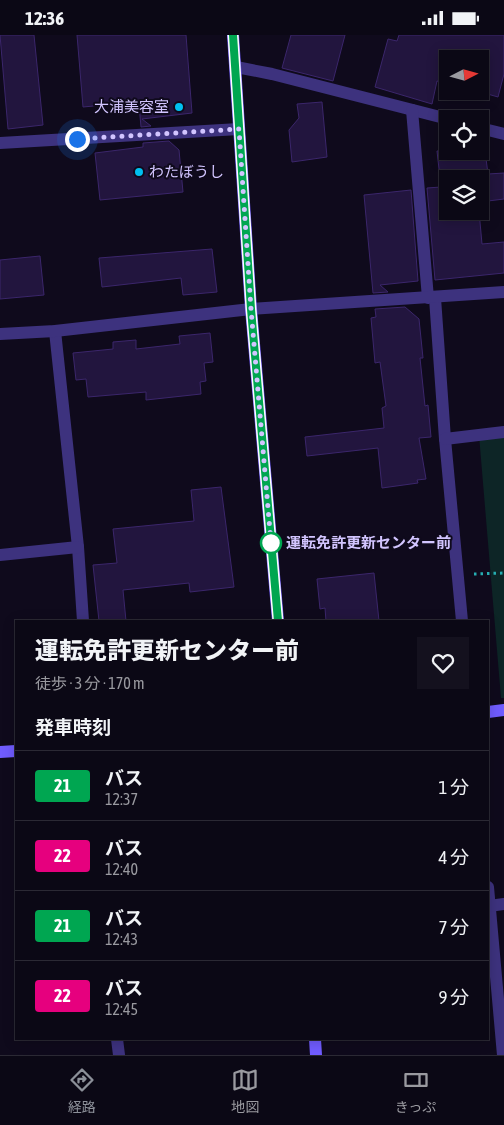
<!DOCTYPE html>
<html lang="ja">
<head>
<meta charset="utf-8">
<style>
	body { margin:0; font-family:"Asap Condensed","Noto Sans JP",sans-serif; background:#14111e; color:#f1f3f6; height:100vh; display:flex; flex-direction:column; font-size:19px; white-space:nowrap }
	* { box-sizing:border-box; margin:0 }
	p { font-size:16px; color:#9a9aa0 }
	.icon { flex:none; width:28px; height:28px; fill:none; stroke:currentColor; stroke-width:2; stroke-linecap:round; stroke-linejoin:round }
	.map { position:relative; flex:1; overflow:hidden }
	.drawer { position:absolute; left:15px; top:585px; width:474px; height:420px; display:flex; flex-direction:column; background:#0b0815; border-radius:0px; box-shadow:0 2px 12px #0003,0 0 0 1px #2b2934 }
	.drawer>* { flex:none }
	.badge { padding:0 10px; border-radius:4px; font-size:18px; line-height:32px }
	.needle { width:32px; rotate:84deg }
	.controls { position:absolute; left:439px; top:15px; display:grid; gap:10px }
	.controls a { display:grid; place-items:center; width:50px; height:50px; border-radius:0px; background:#0b0815; box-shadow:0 2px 12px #0003,0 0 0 1px #2b2934; font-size:25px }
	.you { position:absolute; width:25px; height:25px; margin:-12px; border:4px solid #fff; border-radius:50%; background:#1a73e8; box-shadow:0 0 0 8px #1a73e833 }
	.map>.badge { position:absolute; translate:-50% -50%; box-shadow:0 0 0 2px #fff }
	h2 { padding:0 20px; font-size:19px; line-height:45px }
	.round { display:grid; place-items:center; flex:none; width:52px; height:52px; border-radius:0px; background:#14111e }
	.headline { display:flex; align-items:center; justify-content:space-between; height:85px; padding:0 20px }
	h1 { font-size:24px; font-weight:800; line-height:38px }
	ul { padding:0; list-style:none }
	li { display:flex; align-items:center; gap:15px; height:70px; padding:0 20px; border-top:1px solid #2b2934 }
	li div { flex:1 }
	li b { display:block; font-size:19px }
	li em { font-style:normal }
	li .badge { min-width:55px; font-weight:700; text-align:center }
	.status { display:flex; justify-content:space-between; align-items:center; height:35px; padding:0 25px; background:#0b0815; direction:ltr }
	.status svg { height:14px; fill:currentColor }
	.tabs { display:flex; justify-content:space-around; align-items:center; height:70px; border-top:1px solid #2b2934; background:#0b0815; font-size:14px; color:#9a9aa0 }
	.tabs a { display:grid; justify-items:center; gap:2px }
	.tabs .on { color:#8c9099 }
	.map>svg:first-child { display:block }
	.green { fill:#0d2526 }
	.building { fill:#22153e; stroke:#3b266b }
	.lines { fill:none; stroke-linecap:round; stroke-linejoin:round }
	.path { stroke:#26adb2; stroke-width:3; stroke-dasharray:2.5 4; stroke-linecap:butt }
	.street { stroke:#3d327e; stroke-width:12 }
	.secondary { stroke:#705cff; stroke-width:12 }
	.line-casing { stroke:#fff; stroke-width:11 }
	.line { stroke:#00a651; stroke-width:8 }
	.walk { stroke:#d2c5ff; stroke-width:5; stroke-dasharray:0 9 }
	.poi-dot { fill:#00c0f0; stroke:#0f0a1c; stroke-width:2 }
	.stop-dot { fill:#fff; stroke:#00a651; stroke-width:2.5 }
	.labels { text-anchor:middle; stroke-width:4; stroke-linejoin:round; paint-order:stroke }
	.poi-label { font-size:15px; fill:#d2c5ff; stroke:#0f0a1c; text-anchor:end }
	.stop-label { font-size:15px; font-weight:bold; fill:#d2c5ff; stroke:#0f0a1c; text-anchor:start }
</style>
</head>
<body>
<div class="status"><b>12:36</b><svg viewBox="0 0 49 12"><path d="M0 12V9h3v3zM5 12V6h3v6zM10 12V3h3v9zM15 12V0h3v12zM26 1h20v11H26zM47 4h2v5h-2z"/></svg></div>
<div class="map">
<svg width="504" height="1020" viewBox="0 0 504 1020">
	<rect width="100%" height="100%" fill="#0f0a1c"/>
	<polygon class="green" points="504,399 504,663 501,663 479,400"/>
	<g class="building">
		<polygon points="0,0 34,0 43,90 8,94"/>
		<polygon points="77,0 186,0 192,78 142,84 151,91 141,92 139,70 126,71 126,68 83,72"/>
		<polygon points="291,0 345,0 333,46 282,33"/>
		<polygon points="399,0 504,0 504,39 498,62 477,56 480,56 480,24 448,24 448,49 437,46 432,69 375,52 388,4 397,6"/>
		<polygon points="322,67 327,122 292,127 289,95 299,83 297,69"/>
		<polygon points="169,106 179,115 183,157 100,165 95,118 143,112 143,108"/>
		<polygon points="437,116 485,116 488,139 504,138 504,164 480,167 480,144 448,144 448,176 479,176 482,209 504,207 504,238 435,245 427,153 441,152"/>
		<polygon points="411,155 418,246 380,250 388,257 373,258 364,160"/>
		<polygon points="212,214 217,257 183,260 181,243 102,252 99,223"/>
		<polygon points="40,221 44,260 0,264 0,225"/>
		<polygon points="405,272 419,284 423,323 420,323 425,371 428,370 431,402 419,403 426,444 417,445 418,448 382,453 378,413 307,421 305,402 384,393 382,373 386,371 380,327 375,328 371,283 376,282 375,274"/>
		<polygon points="210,298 213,327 204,328 206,346 200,347 201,359 146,365 146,357 88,362 86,344 76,345 73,318 113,314 113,307 136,305 136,314 180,309 179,301"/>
		<polygon points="221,452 234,552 190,557 189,548 123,555 126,586 99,586 93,530 117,528 113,494 194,486 191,455"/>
		<polygon points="374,538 379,586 326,586 325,573 320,574 317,544"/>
	</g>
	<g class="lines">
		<polyline class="path" points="474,539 504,538"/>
		<g class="street">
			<polyline points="236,32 272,39 448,84"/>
			<polyline points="412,75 428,263"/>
			<polyline points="480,93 504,99"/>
			<polyline points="0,108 239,94"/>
			<polyline points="435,263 445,404 462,586"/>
			<polyline points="55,296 78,512 83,586"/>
			<polyline points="0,299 55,296 251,274 504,257"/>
			<polyline points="445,404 504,397"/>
			<polyline points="0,520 78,512"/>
			<polyline points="488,852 503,1020"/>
			<polyline points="489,871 504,869"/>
			<polyline points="117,1004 119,1020"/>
		</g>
		<g class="secondary">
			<polyline points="233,0 251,274 278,586"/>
			<polyline points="488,677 504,675"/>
			<polyline points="0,717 16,716"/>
			<polyline points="315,1004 316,1020"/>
		</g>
	</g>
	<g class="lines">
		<defs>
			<polyline id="line" points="233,0 251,274 278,586"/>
		</defs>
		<use href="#line" class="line-casing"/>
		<use href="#line" class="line"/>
		<polyline class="walk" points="77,104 239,94 251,274 271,508"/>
	</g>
	<g class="poi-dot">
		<circle cx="179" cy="72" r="5"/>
		<circle cx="139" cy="137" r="5"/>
	</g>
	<circle class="stop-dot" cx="271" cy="508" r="10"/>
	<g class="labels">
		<g class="poi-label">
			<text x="169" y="77">大浦美容室</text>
			<text x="149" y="142" text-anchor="start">わたぼうし</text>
		</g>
		<g class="stop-label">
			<text x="286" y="513">運転免許更新センター前</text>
		</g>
	</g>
</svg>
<div class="controls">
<a><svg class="needle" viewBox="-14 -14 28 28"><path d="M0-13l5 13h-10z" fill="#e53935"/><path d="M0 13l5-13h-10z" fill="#9a9aa0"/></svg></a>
<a><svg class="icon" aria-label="locate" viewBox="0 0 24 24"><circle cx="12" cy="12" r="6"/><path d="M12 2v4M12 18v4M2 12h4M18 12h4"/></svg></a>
<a><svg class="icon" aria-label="layers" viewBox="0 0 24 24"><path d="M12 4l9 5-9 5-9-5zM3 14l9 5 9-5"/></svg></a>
</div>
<div class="you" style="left:77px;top:104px"></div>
<section class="drawer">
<div class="headline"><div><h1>運転免許更新センター前</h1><p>徒歩 · 3 分 · 170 m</p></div><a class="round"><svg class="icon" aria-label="heart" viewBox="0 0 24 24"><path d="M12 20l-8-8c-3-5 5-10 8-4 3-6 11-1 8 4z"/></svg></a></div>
<h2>発車時刻</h2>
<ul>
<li><span class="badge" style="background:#00a651;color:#fff">21</span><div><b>バス</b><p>12:37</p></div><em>1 分</em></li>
<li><span class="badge" style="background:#e6007e;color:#fff">22</span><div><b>バス</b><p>12:40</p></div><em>4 分</em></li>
<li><span class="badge" style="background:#00a651;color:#fff">21</span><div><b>バス</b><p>12:43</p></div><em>7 分</em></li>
<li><span class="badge" style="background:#e6007e;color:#fff">22</span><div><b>バス</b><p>12:45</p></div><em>9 分</em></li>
</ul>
</section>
</div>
<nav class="tabs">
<a class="on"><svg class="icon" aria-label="directions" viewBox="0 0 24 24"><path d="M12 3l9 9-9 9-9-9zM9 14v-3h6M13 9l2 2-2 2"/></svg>経路</a>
<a><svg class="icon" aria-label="map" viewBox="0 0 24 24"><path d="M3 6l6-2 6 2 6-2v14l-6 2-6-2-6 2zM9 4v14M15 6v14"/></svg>地図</a>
<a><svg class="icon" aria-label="tickets" viewBox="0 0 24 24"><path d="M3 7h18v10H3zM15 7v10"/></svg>きっぷ</a>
</nav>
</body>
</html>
